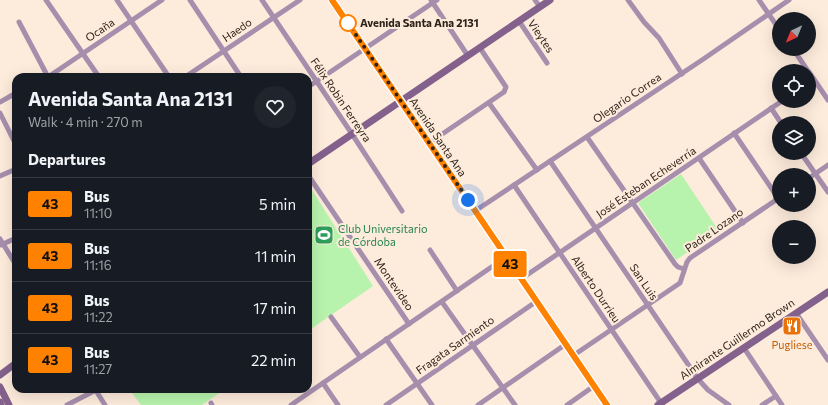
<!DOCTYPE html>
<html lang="en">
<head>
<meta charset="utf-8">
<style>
	body { margin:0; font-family:Commissioner,sans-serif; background:#20242c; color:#f1f3f6; height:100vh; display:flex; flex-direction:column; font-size:15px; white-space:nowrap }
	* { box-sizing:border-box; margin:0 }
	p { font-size:13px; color:#9ea1a6 }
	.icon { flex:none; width:22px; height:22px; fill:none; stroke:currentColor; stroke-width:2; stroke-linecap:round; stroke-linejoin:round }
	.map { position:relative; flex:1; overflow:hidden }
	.drawer { position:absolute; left:12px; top:73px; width:300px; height:320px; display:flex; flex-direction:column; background:#171b24; border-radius:12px; box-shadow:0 4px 16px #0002 }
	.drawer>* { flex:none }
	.badge { padding:0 8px; border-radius:3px; font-size:14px; line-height:26px }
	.needle { width:26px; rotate:223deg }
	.controls { position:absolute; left:772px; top:12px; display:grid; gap:8px }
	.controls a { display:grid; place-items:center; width:44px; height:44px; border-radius:50%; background:#171b24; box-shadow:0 4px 16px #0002; font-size:20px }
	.you { position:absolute; width:20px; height:20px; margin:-10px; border:3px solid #fff; border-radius:50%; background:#1a73e8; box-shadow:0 0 0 6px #1a73e833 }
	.map>.badge { position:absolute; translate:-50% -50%; box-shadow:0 0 0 2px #fff }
	h2 { padding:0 16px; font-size:15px; line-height:36px }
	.round { display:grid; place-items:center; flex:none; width:42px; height:42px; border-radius:21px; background:#20242c }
	.head { display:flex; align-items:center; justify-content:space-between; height:68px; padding:0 16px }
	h1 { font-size:19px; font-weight:700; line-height:30px }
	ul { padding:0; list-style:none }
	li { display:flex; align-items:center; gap:12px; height:52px; padding:0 16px; border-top:1px solid #363941 }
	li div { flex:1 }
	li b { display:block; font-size:15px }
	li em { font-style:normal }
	li .badge { min-width:44px; font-weight:700; text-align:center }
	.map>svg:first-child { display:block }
	.green { fill:#b8f3ad }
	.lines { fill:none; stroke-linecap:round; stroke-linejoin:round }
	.street { stroke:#a68fad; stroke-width:5 }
	.secondary { stroke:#83618c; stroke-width:7 }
	.primary { stroke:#694075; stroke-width:8 }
	.line-casing { stroke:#fff; stroke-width:9 }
	.line { stroke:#ff8100; stroke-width:6 }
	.walk { stroke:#2d2218; stroke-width:4; stroke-dasharray:0 7.2 }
	.stop-dot { fill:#fff; stroke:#ff8100; stroke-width:2 }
	.labels { text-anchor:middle; stroke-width:4; stroke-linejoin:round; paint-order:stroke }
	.stop-label { font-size:11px; font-weight:bold; fill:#2d2218; stroke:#fdebdb; text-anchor:start }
	.street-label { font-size:11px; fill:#2d2218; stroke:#fdebdb }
	.leisure-label { font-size:11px; fill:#27864d; stroke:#fdebdb; text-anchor:start }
	.food-label { font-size:11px; fill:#c56008; stroke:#fdebdb }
</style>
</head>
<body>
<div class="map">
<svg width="828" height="405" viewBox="0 0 828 405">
	<rect width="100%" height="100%" fill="#fdebdb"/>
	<g class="green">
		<polygon points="681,174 719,231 676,260 638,203"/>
		<polygon points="308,184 373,286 308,331"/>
		<polygon points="129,389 225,389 202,405 141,405"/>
	</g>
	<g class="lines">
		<g class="street">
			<polyline points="46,0 99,77"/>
			<polyline points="117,0 169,77"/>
			<polyline points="190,0 241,77"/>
			<polyline points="262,0 352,134 402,211"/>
			<polyline points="431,0 468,56"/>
			<polyline points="535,0 540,7"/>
			<polyline points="628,0 644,22 659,38 682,74"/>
			<polyline points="759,0 779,29"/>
			<polyline points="519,21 547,63"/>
			<polyline points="19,22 48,77"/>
			<polyline points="793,49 808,71"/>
			<polyline points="809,72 828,100"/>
			<polyline points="48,77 162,0"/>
			<polyline points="185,77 300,0"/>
			<polyline points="308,87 437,0"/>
			<polyline points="0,102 16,93"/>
			<polyline points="489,103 537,170"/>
			<polyline points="771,108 781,123"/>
			<polyline points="0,113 16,145"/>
			<polyline points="734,133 778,198"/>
			<polyline points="587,137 675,264 678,267 684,269"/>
			<polyline points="429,143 504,92 506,87 480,48"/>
			<polyline points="801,153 828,192"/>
			<polyline points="699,158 743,223"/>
			<polyline points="550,161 698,379 708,390 729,405"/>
			<polyline points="308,175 409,324"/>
			<polyline points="0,176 16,169"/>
			<polyline points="809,178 828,165"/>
			<polyline points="514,185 661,403"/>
			<polyline points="475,211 702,60 789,0"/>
			<polyline points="0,239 16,265"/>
			<polyline points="1,245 16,238"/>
			<polyline points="430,250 457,291"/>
			<polyline points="521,279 782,101"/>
			<polyline points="442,302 515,405"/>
			<polyline points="796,313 828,360"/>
			<polyline points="331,317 360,357"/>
			<polyline points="386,339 432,405"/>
			<polyline points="744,348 782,405"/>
			<polyline points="574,355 680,283 687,262 690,258 779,198"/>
			<polyline points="323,383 338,405"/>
			<polyline points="95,389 105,405"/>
			<polyline points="211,403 212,405"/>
			<polyline points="67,405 98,389"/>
			<polyline points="291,405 506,257"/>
			<polyline points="386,405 537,301"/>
			<polyline points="478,405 566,344"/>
			<polyline points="567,405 594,386"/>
			<polyline points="762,405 776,396"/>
		</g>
		<g class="secondary">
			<polyline points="308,164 550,0"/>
			<polyline points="0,375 16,363"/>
			<polyline points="0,387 9,405"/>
			<polyline points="0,402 1,405"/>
			<polyline points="658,405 828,292"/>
		</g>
		<polyline class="primary" points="332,0 607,405"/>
	</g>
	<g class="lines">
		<defs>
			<polyline id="line" points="332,0 607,405"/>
		</defs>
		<use href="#line" class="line-casing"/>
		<use href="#line" class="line"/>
		<polyline class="walk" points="348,23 468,200"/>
	</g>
	<defs>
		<symbol id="stadium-square" viewBox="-11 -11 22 22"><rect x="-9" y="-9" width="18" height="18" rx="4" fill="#2e9e5b" stroke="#fdebdb"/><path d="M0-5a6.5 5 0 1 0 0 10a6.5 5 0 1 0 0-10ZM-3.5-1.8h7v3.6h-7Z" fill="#fff"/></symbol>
		<symbol id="restaurant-square" viewBox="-11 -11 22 22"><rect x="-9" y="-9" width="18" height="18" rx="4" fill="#e8710a" stroke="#fdebdb"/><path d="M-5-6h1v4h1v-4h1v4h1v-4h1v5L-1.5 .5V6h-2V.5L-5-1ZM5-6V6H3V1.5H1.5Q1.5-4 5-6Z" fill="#fff"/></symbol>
	</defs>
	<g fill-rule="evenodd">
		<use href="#stadium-square" x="313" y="224" width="22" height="22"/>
		<use href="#restaurant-square" x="781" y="315" width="22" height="22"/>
	</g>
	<circle class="stop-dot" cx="348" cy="23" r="8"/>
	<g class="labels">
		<g class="stop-label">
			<text x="360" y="27">Avenida Santa Ana 2131</text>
		</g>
		<g class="street-label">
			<text transform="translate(100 30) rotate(-34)" y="4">Ocaña</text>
			<text transform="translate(237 30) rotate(-34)" y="4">Haedo</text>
			<text transform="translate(541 36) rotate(56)" y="4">Vieytes</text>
			<text transform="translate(627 98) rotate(-34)" y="4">Olegario Correa</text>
			<text transform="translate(341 100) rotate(56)" y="4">Félix Robin Ferreyra</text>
			<text transform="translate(438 137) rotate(56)" y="4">Avenida Santa Ana</text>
			<text transform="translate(646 182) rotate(-34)" y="4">José Esteban Echeverría</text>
			<text transform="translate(714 230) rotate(-35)" y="4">Padre Lozano</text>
			<text transform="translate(644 282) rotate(56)" y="4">San Luis</text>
			<text transform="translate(394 284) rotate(56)" y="4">Montevideo</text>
			<text transform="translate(596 289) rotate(56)" y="4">Alberto Durrieu</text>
			<text transform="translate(737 339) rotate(-34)" y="4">Almirante Guillermo Brown</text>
			<text transform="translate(455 345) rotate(-35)" y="4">Fragata Sarmiento</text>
		</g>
		<g class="leisure-label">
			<text x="338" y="233">Club Universitario<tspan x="338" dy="13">de Córdoba</tspan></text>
		</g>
		<g class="food-label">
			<text x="792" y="349">Pugliese</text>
		</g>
	</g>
</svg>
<div class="controls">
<a><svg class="needle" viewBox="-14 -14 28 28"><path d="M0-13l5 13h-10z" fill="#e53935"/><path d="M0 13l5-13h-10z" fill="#9ea1a6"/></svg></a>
<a><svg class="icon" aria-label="locate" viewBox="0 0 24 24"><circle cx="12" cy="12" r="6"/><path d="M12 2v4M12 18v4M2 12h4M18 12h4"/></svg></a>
<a><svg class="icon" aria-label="layers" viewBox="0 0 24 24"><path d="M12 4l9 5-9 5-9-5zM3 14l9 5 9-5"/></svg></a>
<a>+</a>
<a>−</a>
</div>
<div class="you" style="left:468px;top:200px"></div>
<b class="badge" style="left:510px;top:264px;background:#ff8100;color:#111">43</b>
<section class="drawer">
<div class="head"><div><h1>Avenida Santa Ana 2131</h1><p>Walk · 4 min · 270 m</p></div><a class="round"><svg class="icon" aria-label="heart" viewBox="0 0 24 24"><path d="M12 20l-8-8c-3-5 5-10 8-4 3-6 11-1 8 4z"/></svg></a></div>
<h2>Departures</h2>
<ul>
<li><span class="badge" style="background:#ff8100;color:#111">43</span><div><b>Bus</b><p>11:10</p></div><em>5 min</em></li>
<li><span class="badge" style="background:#ff8100;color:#111">43</span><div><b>Bus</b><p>11:16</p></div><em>11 min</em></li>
<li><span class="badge" style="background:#ff8100;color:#111">43</span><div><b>Bus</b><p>11:22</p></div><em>17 min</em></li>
<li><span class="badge" style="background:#ff8100;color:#111">43</span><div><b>Bus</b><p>11:27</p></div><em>22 min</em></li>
</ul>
</section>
</div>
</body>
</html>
